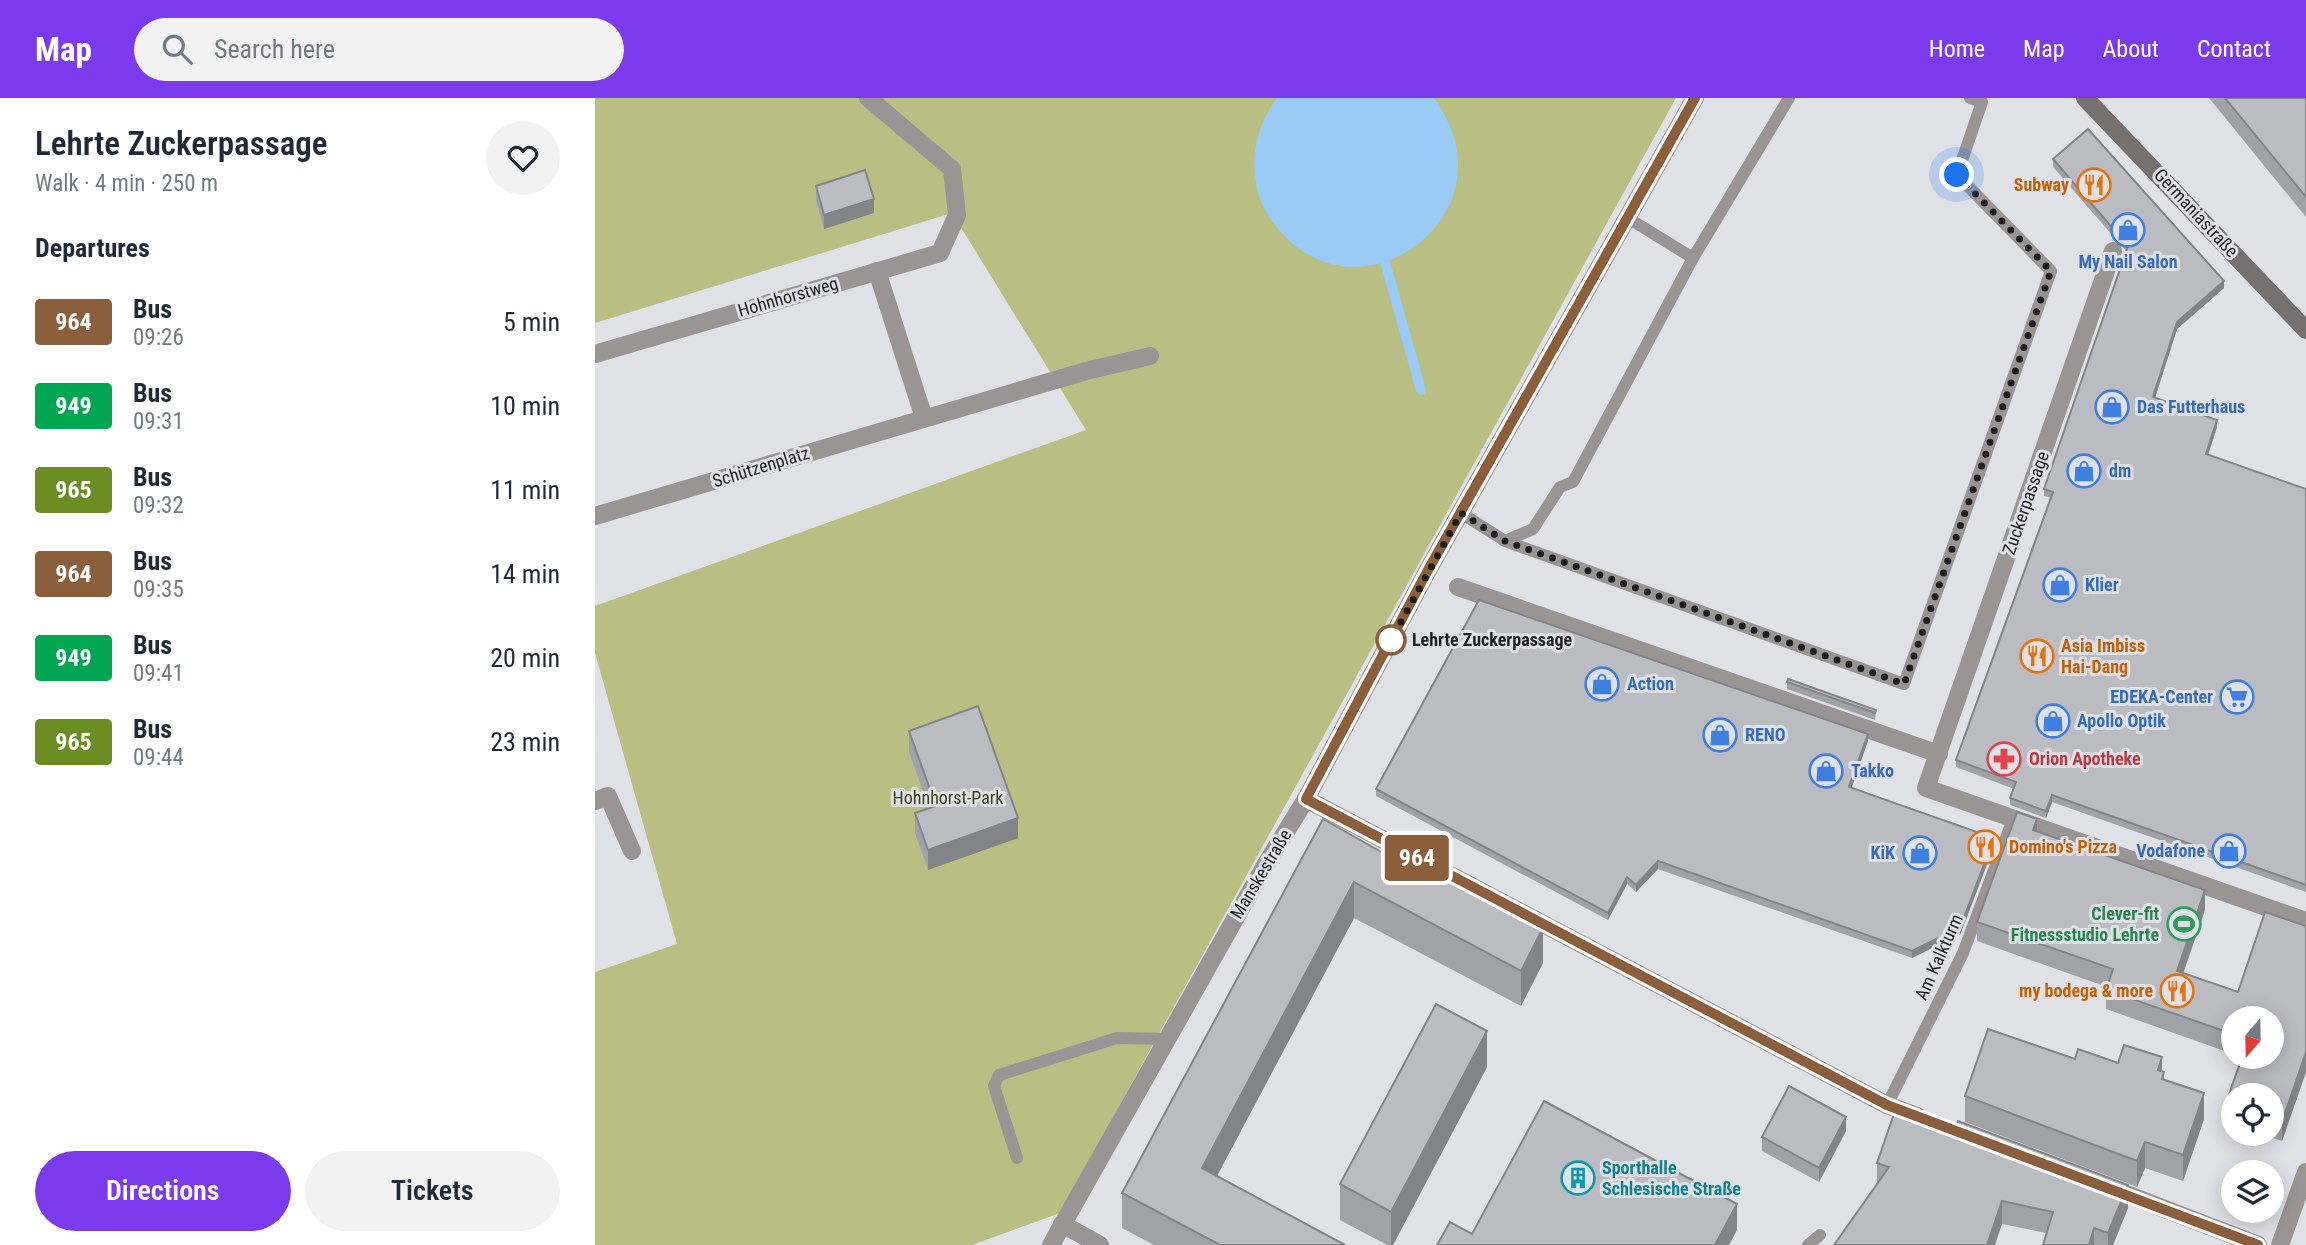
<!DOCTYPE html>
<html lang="en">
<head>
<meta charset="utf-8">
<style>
	body { margin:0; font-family:"Roboto Condensed",sans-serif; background:#f2f2f3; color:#1f2937; height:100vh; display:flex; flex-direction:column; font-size:26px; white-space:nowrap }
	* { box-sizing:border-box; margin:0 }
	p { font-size:23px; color:#747a83 }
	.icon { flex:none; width:38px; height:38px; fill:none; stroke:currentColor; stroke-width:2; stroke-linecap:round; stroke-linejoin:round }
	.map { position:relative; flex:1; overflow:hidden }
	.side { display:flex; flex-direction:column; background:#fff; width:595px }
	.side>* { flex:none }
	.badge { padding:0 14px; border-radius:5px; font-size:24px; line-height:46px }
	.needle { width:46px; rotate:200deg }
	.buttons { position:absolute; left:1626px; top:908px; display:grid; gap:14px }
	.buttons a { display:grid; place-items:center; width:63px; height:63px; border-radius:50%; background:#fff; box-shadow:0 4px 18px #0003; font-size:35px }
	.you { position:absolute; width:35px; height:35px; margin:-18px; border:5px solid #fff; border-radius:50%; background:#1a73e8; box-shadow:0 0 0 10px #1a73e833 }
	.map>.badge { position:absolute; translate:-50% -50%; box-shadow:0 0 0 4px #fff }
	h2 { padding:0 35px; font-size:26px; line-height:63px }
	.round { display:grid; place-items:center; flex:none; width:74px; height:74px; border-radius:37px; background:#f2f2f3 }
	.head { display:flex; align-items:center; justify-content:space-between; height:119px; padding:0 35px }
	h1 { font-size:33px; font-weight:600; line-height:52px }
	.button { display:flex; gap:14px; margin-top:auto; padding:14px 35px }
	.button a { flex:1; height:80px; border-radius:42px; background:#7c3aed; color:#fff; font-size:28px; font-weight:600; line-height:80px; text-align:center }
	.button a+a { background:#f2f2f3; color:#1f2937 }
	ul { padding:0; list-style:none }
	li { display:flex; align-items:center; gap:21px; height:84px; padding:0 35px }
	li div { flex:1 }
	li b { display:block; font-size:26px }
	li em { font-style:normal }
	li .badge { min-width:77px; font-weight:700; text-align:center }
	header { display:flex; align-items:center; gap:42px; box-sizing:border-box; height:98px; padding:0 35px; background:#7c3aed; color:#fff }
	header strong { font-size:33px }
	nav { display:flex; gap:38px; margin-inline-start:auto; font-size:24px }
	.search { width:490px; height:63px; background:#f2f2f3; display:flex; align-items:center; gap:18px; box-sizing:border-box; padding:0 24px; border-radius:38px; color:#747a83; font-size:26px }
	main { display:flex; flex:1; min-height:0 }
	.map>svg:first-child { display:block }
	.green { fill:#b9be82 }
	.water { fill:#9acaf6 }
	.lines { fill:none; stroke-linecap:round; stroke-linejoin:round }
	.stream { stroke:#9acaf6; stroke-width:10 }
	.lane { stroke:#999595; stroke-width:12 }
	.street { stroke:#999595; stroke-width:18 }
	.secondary { stroke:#767170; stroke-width:18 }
	.wall { fill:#a1a2a7 }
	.shaded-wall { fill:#838488 }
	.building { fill:#bbbcc2; stroke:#838488; stroke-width:2 }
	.line-casing { stroke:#fff; stroke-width:16 }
	.line { stroke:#8b5e3c; stroke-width:10 }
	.walk { stroke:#1e1e20; stroke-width:7; stroke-dasharray:0 12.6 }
	.stop-dot { fill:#fff; stroke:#8b5e3c; stroke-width:3.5 }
	.labels { text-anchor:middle; stroke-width:6; stroke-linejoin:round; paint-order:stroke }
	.food-label { font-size:18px; font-weight:bold; fill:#c56008; stroke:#e0e1e7; text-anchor:end }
	.street-label { font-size:18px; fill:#1e1e20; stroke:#e0e1e7 }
	.shop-label { font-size:18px; font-weight:bold; fill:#366cbe; stroke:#e0e1e7; text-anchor:start }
	.stop-label { font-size:18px; font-weight:bold; fill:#1e1e20; stroke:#e0e1e7; text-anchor:start }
	.health-label { font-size:18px; font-weight:bold; fill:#be3a42; stroke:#e0e1e7; text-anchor:start }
	.park-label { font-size:18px; fill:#3d4011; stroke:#e0e1e7 }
	.leisure-label { font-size:18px; font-weight:bold; fill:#27864d; stroke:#e0e1e7; text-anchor:end }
	.culture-label { font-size:18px; font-weight:bold; fill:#0d838f; stroke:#e0e1e7; text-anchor:start }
</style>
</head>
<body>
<header>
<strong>Map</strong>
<div class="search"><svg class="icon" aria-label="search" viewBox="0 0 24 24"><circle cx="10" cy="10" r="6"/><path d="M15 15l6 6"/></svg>Search here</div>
<nav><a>Home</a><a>Map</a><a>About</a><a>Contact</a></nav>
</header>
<main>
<section class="side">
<div class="head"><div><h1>Lehrte Zuckerpassage</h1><p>Walk · 4 min · 250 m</p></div><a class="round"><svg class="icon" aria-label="heart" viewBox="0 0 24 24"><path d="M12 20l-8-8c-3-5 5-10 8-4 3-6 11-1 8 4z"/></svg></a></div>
<h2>Departures</h2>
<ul>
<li><span class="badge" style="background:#8b5e3c;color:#fff">964</span><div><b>Bus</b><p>09:26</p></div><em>5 min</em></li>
<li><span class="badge" style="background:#00a651;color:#fff">949</span><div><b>Bus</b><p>09:31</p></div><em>10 min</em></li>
<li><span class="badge" style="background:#6b8e23;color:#fff">965</span><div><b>Bus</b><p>09:32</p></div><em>11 min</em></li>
<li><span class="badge" style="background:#8b5e3c;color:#fff">964</span><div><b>Bus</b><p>09:35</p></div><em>14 min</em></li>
<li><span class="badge" style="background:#00a651;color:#fff">949</span><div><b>Bus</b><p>09:41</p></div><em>20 min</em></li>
<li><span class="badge" style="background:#6b8e23;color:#fff">965</span><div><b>Bus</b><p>09:44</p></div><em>23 min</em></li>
</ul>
<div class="button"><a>Directions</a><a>Tickets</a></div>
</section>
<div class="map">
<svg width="1711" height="1147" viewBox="0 0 1711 1147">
	<rect width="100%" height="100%" fill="#e0e1e7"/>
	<polygon class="green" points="0,0 1081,0 465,1115 377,1147 0,1147 0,874 82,846 0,555 0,508 491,332 357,115 0,225"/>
	<path class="water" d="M 682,0 L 839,0 C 923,114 766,230 684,132 C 674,120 665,106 662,90 C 655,57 662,27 682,0 Z"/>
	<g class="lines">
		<polyline class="stream" points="790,164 826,292"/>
		<g class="lane">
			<polyline points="1033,120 1098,160 1194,0"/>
			<polyline points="866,415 910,443 1309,586 1456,173 1362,77 1387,4 1375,0"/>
			<polyline points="910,443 938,431 965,389 978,384 1098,160"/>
			<polyline points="1292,1007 1368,855 1418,721"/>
			<polyline points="422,1060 399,988 404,977 522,940 572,941"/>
			<polyline points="1213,1147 1225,1137"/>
		</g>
		<g class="street">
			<polyline points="1518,153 1331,690 1711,823"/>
			<polyline points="282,173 329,320"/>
			<polyline points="0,256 345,155 362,117 357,71 273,0"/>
			<polyline points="0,418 491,273 555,258"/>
			<polyline points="863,489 1344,656"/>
			<polyline points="711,701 1292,1007 1322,1018"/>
			<polyline points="0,703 13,698 37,753"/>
			<polyline points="1513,1089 1663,1147"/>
			<polyline points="467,1126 505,1147"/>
			<polyline points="456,1147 671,766 711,701 833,472 1100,0"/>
			<polyline points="1685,1147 1711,1074"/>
		</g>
		<polyline class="secondary" points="1490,0 1711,232"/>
	</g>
	<g class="wall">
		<polygon points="1614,0 1711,0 1711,119"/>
		<polygon points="1458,61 1629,190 1582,231 1560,300 1622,329 1613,357 1711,391 1711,794 1457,704 1451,720 1415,707 1415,700 1419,691 1361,669 1361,662 1456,400 1449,398 1449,391 1531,153 1458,69"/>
		<polygon points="221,88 279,115 229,131 221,102"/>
		<polygon points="1192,584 1281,612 1280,622 1192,591"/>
		<polygon points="314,633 423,740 333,772 320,735 320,715 334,710 314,654"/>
		<polygon points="1273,643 1256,690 1399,748 1365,837 1358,835 1352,851 1343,847 1317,860 1063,771 1041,794 1032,786 1013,822 781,698 781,691"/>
		<polygon points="1422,714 1442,721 1442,734 1610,792 1610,812 1588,875 1643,894 1670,814 1711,828 1711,974 1687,1043 1666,1036 1676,1036 1676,998 1638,998 1638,1027 1631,1025 1631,1005 1647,959 1676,959 1676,920 1638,920 1638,956 1511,911 1511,892 1512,889 1382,843 1382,824"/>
		<polygon points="728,721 948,865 926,908 759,820 622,1078 750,1147 559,1147 527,1130 527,1095"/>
		<polygon points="1480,961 1523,965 1567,973 1569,981 1609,1021 1588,1083 1550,1070 1542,1089 1370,1024 1370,998"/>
		<polygon points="892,969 798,1147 792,1147 745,1122 745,1086"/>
		<polygon points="1251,1033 1224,1084 1167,1053 1167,1039"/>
		<polygon points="1282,1065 1533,1110 1518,1147 1448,1147 1451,1135 1407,1126 1282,1087"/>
	</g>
	<g class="shaded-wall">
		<polygon points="279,101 279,115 229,131 229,117"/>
		<polygon points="1629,183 1629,190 1582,231 1558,306 1558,299 1582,224"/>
		<polygon points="1622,322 1622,329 1611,363 1611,356"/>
		<polygon points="1273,636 1273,643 1254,697 1254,689"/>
		<polygon points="1457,697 1457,704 1451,720 1451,713"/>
		<polygon points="423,720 423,740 333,772 333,752"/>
		<polygon points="1442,721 1442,741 1438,732"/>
		<polygon points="1399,740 1399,748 1365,837 1365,830"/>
		<polygon points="1063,763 1063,771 1041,794 1041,787"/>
		<polygon points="1032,779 1032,786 1013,822 1013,815"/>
		<polygon points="759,784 759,820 607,1106 607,1070"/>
		<polygon points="1610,792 1610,812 1582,893 1582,873"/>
		<polygon points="1358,828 1358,835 1352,851 1352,844"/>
		<polygon points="948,830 948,865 926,908 926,873"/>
		<polygon points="1343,840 1343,847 1317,860 1317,853"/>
		<polygon points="892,933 892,969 798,1147 796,1147 796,1114"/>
		<polygon points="1711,954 1711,974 1687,1043 1687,1024"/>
		<polygon points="1567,959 1567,980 1569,974 1569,1000 1563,972"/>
		<polygon points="1609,995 1609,1021 1588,1083 1588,1057"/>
		<polygon points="1251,1019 1251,1033 1224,1084 1224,1070"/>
		<polygon points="1550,1044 1550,1070 1542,1089 1542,1063"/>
		<polygon points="1533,1087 1533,1110 1518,1147 1513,1147 1513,1135"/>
		<polygon points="1407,1103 1407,1126 1400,1147 1392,1147"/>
		<polygon points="1142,1106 1142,1132 1134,1147 1120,1147"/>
		<polygon points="1499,1130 1499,1147 1494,1147"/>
	</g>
	<g class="building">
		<polygon points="1630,0 1711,0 1711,99"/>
		<polygon points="1493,31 1629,183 1582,224 1558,299 1622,322 1611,356 1711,391 1711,787 1457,697 1451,713 1415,700 1421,684 1361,662 1458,394 1449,391 1533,148 1458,61"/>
		<polygon points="270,72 279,101 229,117 221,88"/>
		<polygon points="884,502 1273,636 1254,689 1399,740 1365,830 1358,828 1352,844 1343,840 1317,853 1063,763 1041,787 1032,779 1013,815 781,691"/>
		<polygon points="1193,581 1281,612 1280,615 1192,584"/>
		<polygon points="383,608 423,720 333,752 320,715 341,708 314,633"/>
		<polygon points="1422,714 1442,721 1438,732 1610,792 1582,873 1643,894 1670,814 1711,828 1711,954 1687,1024 1676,1020 1676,998 1638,998 1638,1007 1631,1005 1647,959 1676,959 1676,920 1638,920 1638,936 1511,892 1518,871 1382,824"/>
		<polygon points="728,721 804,764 809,755 948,830 926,873 759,784 607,1070 750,1147 625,1147 527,1095"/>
		<polygon points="841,906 892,933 796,1114 745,1086"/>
		<polygon points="1393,931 1480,961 1483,951 1523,965 1529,947 1567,959 1563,972 1569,974 1567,981 1609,995 1588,1057 1550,1044 1542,1063 1370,998"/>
		<polygon points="1194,988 1251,1019 1224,1070 1167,1039"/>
		<polygon points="949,1003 1142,1106 1120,1147 842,1147 855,1124 877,1136"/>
		<polygon points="1301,1010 1360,1031 1363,1023 1533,1087 1513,1135 1499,1130 1494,1147 1448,1147 1458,1114 1407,1103 1392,1147 1239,1147 1294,1069 1282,1065"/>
	</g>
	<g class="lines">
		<defs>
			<polyline id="line" points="1100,0 833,472 711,701 1292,1007 1663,1147"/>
		</defs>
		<use href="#line" class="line-casing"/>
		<use href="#line" class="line"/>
		<polyline class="walk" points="796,542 795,544 866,415 910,443 1309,586 1456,173 1362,77"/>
	</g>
	<defs>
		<symbol id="restaurant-ring" viewBox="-11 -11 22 22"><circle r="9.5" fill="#e0e1e7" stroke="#e8710a" stroke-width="1.5"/><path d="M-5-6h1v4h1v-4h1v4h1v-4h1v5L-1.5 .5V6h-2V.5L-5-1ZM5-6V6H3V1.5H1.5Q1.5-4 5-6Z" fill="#e8710a"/></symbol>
		<symbol id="shop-ring" viewBox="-11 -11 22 22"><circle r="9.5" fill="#e0e1e7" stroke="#3f7fe0" stroke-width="1.5"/><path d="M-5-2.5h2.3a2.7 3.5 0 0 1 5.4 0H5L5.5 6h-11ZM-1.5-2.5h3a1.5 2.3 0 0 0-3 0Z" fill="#3f7fe0"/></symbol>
		<symbol id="supermarket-ring" viewBox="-11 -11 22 22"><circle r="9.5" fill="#e0e1e7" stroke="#3f7fe0" stroke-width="1.5"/><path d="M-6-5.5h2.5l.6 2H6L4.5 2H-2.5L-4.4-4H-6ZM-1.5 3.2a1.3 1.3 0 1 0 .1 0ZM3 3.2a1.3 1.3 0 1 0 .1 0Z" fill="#3f7fe0"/></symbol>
		<symbol id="pharmacy-ring" viewBox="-11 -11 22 22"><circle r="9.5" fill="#e0e1e7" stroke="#e0444e" stroke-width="1.5"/><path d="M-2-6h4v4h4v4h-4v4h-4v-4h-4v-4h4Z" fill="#e0444e"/></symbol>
		<symbol id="stadium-ring" viewBox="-11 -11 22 22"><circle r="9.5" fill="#e0e1e7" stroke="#2e9e5b" stroke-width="1.5"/><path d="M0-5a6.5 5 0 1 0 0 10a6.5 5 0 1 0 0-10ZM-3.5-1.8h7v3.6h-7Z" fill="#2e9e5b"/></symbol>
		<symbol id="building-ring" viewBox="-11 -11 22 22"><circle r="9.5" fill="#e0e1e7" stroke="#0f9aa8" stroke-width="1.5"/><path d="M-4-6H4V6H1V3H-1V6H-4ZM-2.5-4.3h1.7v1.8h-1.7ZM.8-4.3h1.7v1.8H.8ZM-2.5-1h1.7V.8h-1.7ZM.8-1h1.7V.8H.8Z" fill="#0f9aa8"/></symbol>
	</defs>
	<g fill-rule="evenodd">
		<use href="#restaurant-ring" x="1480" y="68" width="38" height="38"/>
		<use href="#shop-ring" x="1514" y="113" width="38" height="38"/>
		<use href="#shop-ring" x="1498" y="290" width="38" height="38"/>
		<use href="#shop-ring" x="1470" y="354" width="38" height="38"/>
		<use href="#shop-ring" x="1446" y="468" width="38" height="38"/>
		<use href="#restaurant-ring" x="1423" y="539" width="38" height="38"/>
		<use href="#shop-ring" x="988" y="567" width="38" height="38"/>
		<use href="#supermarket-ring" x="1623" y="580" width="38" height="38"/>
		<use href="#shop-ring" x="1439" y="604" width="38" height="38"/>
		<use href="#shop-ring" x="1106" y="618" width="38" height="38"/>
		<use href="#pharmacy-ring" x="1390" y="642" width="38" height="38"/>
		<use href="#shop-ring" x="1212" y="654" width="38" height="38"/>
		<use href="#restaurant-ring" x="1371" y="730" width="38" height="38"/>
		<use href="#shop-ring" x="1615" y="734" width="38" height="38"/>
		<use href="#shop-ring" x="1306" y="736" width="38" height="38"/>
		<use href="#stadium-ring" x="1570" y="807" width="38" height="38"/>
		<use href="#restaurant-ring" x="1563" y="874" width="38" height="38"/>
		<use href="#building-ring" x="964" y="1061" width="38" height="38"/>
	</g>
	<circle class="stop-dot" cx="796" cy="542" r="14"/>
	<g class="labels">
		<g class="food-label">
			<text x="1474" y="93">Subway</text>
			<text x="1466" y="554" text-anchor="start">Asia Imbiss<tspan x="1466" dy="21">Hai-Dang</tspan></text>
			<text x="1414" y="755" text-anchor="start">Domino's Pizza</text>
			<text x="1558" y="899">my bodega &amp; more</text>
		</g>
		<g class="street-label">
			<text transform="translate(1601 115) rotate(47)" y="6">Germaniastraße</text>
			<text transform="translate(193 199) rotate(-16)" y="6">Hohnhorstweg</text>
			<text transform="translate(166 369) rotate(-17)" y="6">Schützenplatz</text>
			<text transform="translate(1431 405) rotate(-71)" y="6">Zuckerpassage</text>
			<text transform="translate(666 776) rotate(-59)" y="6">Manskestraße</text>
			<text transform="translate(1344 859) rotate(-66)" y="6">Am Kalkturm</text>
		</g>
		<g class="shop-label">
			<text x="1533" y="170" text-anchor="middle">My Nail Salon</text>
			<text x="1542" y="315">Das Futterhaus</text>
			<text x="1514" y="379">dm</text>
			<text x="1490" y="493">Klier</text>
			<text x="1032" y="592">Action</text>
			<text x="1618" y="605" text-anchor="end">EDEKA-Center</text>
			<text x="1482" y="629">Apollo Optik</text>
			<text x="1150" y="643">RENO</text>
			<text x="1256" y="679">Takko</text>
			<text x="1610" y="759" text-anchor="end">Vodafone</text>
			<text x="1300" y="761" text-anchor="end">KiK</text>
		</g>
		<g class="stop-label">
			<text x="817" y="548">Lehrte Zuckerpassage</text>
		</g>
		<g class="health-label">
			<text x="1434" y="667">Orion Apotheke</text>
		</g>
		<g class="park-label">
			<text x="353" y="706">Hohnhorst-Park</text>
		</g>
		<g class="leisure-label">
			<text x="1564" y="822">Clever-fit<tspan x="1564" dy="21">Fitnessstudio Lehrte</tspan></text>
		</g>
		<g class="culture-label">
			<text x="1007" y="1076">Sporthalle<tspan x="1007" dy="21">Schlesische Straße</tspan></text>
		</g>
	</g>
</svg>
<div class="buttons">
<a><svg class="needle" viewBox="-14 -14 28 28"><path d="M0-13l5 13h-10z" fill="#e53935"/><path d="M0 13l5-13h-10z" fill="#747a83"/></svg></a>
<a><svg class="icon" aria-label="locate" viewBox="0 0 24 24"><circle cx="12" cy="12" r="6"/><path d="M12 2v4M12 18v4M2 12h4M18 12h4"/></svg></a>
<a><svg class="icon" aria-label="layers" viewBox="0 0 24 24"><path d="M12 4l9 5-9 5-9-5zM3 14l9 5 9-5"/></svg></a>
</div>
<div class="you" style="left:1362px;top:77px"></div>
<b class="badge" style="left:822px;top:760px;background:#8b5e3c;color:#fff">964</b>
</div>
</main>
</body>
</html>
